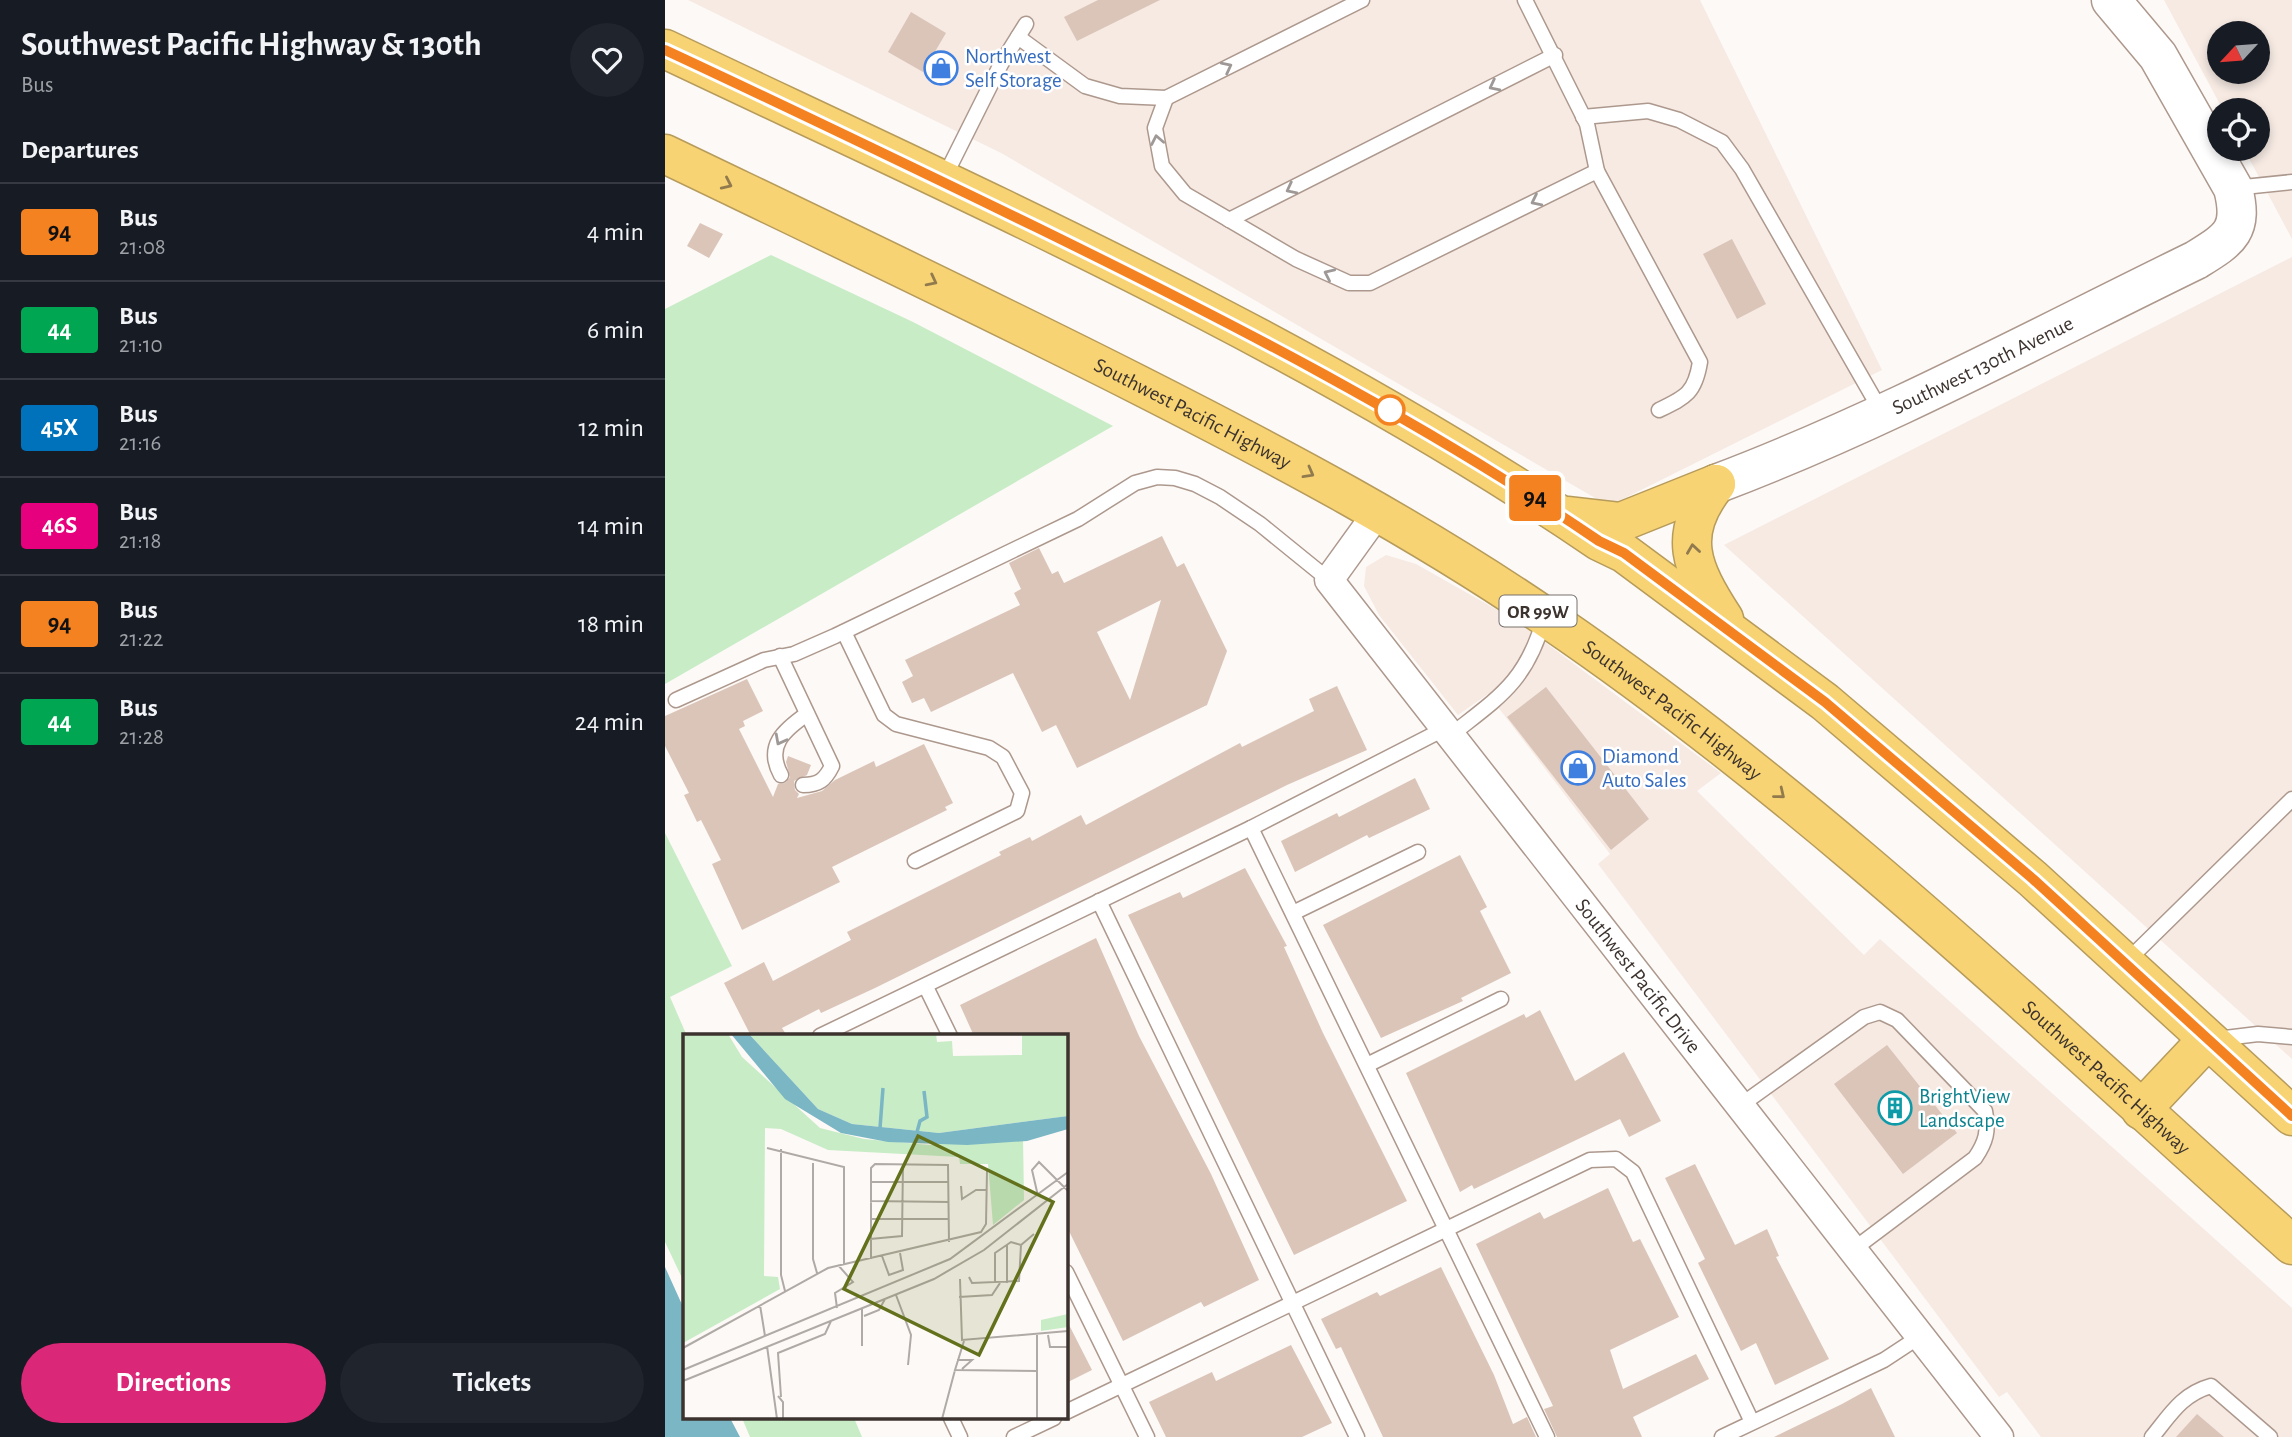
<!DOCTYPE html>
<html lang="en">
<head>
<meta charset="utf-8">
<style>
	body { margin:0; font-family:"Alegreya Sans",sans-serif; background:#20242c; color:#f1f3f6; height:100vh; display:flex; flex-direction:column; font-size:26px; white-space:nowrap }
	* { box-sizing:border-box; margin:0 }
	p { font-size:23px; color:#9ea1a6 }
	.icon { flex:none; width:38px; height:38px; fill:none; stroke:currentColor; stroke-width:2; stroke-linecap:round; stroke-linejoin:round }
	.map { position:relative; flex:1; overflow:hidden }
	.drawer { display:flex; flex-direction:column; background:#171b24; width:665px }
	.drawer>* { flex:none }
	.badge { padding:0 14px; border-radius:5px; font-size:24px; line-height:46px }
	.needle { width:46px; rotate:244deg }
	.controls { position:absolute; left:1542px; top:21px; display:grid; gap:14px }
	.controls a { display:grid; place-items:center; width:63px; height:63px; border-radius:50%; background:#171b24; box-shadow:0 4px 10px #0003; font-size:35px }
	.map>.badge { position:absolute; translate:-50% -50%; box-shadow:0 0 0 4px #fff }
	h2 { padding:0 21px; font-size:26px; line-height:63px }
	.round { display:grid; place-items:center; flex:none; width:74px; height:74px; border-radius:37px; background:#20242c }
	.overview { display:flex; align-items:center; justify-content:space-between; height:119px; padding:0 21px }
	h1 { font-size:33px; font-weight:600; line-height:52px }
	.button { display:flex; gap:14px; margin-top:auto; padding:14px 21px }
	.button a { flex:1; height:80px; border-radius:42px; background:#db2777; color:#fff; font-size:28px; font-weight:600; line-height:80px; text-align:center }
	.button a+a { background:#20242c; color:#f1f3f6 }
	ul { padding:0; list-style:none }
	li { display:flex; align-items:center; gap:21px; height:98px; padding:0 21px; border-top:2px solid #363941 }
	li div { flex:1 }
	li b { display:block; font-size:26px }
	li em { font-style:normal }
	li .badge { min-width:77px; font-weight:700; text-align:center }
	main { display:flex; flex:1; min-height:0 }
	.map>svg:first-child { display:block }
	.built { fill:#f6eae3; fill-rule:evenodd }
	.green { fill:#c7ecc6 }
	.water { fill:#7ab6c4 }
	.building { fill:#dbc5b9; fill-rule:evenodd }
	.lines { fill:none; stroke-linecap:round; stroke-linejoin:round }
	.lane-casing { stroke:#ad988d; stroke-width:17 }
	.street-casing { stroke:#ad988d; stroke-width:31 }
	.secondary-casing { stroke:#ad988d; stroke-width:41 }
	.highway-casing { stroke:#b69b5b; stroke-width:41 }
	.lane { stroke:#fff; stroke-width:14 }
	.street { stroke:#fff; stroke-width:28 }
	.secondary { stroke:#fff; stroke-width:38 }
	.highway { stroke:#f8d373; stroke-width:38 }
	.oneway { stroke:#9e9997 }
	.oneway2 { stroke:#917b4e }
	.line-casing { stroke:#fff; stroke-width:16 }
	.line { stroke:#f58220; stroke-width:10 }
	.stop-dot { fill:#fff; stroke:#f58220; stroke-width:3.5 }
	.labels { text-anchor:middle; stroke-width:5; stroke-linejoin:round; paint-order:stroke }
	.shield { fill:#fff; stroke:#76706d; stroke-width:2 }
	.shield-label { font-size:19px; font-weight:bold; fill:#3c332f }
	.shop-label { font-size:21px; fill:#366cbe; stroke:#fff; text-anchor:start }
	.street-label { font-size:21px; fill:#3c332f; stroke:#fff }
	.culture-label { font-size:21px; fill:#0d838f; stroke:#fff; text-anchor:start }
	.inset-river { fill:none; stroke:#7ab6c4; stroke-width:3.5 }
	.inset-road { fill:none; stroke:#b0aaa6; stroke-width:2 }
	.view { fill:#64711c; fill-opacity:0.15; stroke:#64711c; stroke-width:3.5 }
	.inset-edge { fill:none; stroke:#3c332f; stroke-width:3.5 }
</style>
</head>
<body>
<main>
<section class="drawer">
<div class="overview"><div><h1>Southwest Pacific Highway &amp; 130th</h1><p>Bus</p></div><a class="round"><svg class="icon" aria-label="heart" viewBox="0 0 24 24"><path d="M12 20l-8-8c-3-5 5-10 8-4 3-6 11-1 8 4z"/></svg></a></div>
<h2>Departures</h2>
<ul>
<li><span class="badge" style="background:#f58220;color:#111">94</span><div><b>Bus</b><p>21:08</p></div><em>4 min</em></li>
<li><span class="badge" style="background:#00a651;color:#fff">44</span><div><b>Bus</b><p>21:10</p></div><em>6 min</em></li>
<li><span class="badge" style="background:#0072bc;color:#fff">45X</span><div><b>Bus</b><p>21:16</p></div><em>12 min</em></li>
<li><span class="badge" style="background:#e6007e;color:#fff">46S</span><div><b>Bus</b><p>21:18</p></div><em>14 min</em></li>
<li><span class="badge" style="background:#f58220;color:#111">94</span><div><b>Bus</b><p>21:22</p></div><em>18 min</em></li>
<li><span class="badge" style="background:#00a651;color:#fff">44</span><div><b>Bus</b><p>21:28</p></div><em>24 min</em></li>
</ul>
<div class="button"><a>Directions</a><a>Tickets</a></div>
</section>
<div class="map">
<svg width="1627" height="1437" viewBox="0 0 1627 1437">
	<rect width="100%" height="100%" fill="#fdf9f6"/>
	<g class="built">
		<polygon points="23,0 1035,0 1217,370 944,506 336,153"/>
		<path d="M 1499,0 L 1627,0 L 1627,239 L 1579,149 L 1592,149 L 1592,110 L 1558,110 ZM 1554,33 L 1592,33 L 1592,72 L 1554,72 Z"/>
		<polygon points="1627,257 1627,1059 1059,545"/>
		<polygon points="721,555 751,564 850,620 1056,773 1032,791 1199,955 1215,939 1627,1308 1627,1437 1376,1437 1342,1392 1334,1397 933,864 945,854 823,694 793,715 714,615 699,586 701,567"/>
	</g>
	<g class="green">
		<polygon points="106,255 248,322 448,426 0,684 0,309"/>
		<polygon points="0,833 67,966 5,997 22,1036 19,1036 19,1282 0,1242"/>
		<polygon points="77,1418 189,1418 197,1437 85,1437"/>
	</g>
	<polygon class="water" points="0,1267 19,1309 19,1418 65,1418 75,1437 0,1437"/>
	<g class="building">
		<polygon points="433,0 495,0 412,41 399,17"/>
		<polygon points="246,12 281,33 258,72 223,52"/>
		<polygon points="35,223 58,234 44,258 22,246"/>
		<polygon points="1067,239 1101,304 1072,319 1038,254"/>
		<path d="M 497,536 L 512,567 L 519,563 L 562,651 L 542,705 L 412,768 L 391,725 L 377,732 L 348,673 L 266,712 L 259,698 L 247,703 L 237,682 L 248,676 L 240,660 L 355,605 L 349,593 L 356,589 L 344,563 L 374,548 L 387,574 L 393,571 L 399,583 ZM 496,600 L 465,700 L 432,632 Z"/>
		<polygon points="82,679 98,711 78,721 80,726 74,729 108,797 113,784 120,783 125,777 121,762 123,756 146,765 142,775 129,781 130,790 134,794 132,798 157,791 170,780 209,761 211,767 259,744 288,803 280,807 282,810 167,867 175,882 77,930 47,864 56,860 36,820 32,822 19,795 24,793 0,746 0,716"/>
		<polygon points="672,686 702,750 622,785 210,988 156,1013 154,1009 117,1028 122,1036 86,1036 59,983 99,962 108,981 186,940 182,932 336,855 334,852 365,837 367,841 416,815 421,825 575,743 577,747 649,711 644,699"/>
		<polygon points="881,687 984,819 946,850 842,717"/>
		<polygon points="750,778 765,809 704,838 702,835 630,872 616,841 672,813 674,817"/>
		<polygon points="795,855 822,907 815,911 846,973 796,998 798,1001 716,1038 658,925"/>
		<polygon points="580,868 622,946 619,947 658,1033 742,1201 629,1255 463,915 515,892 518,898"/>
		<polygon points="431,938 474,1036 546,1174 594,1280 539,1307 536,1302 458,1341 401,1225 401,1036 309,1036 295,1005"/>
		<polygon points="875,1010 910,1081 959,1052 996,1121 964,1137 955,1119 809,1189 807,1185 795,1192 741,1073 859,1014 861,1018"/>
		<polygon points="1222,1045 1292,1133 1238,1174 1169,1084"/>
		<polygon points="1030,1164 1070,1245 1102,1229 1114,1256 1111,1257 1164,1359 1110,1385 1091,1343 1076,1351 1033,1263 1040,1259 1000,1178"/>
		<polygon points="943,1188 968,1242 975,1239 1014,1317 945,1350 958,1389 1031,1354 1044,1379 968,1417 977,1437 892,1437 879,1409 888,1406 811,1244 875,1212 879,1219"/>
		<polygon points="776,1267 829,1375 848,1424 862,1417 871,1437 718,1437 676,1347 671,1349 656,1319 712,1292 715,1296"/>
		<polygon points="401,1319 427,1370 401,1383"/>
		<polygon points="626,1345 667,1423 637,1437 501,1437 484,1402 547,1372 551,1381"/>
		<polygon points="1206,1388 1230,1437 1109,1437 1177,1404"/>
		<polygon points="1532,1414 1559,1437 1511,1437"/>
	</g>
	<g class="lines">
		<defs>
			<g id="lane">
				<path d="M 860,0 L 922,124 L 932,171 L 1035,362 C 1030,393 1021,397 994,410"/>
				<polyline points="353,37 420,86 455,96 501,98 697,0"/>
				<polyline points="501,98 490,128 497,166 520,194 631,259 684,283 705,283 932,171"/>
				<polyline points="918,117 983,111 1014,120 1057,142 1077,169 1216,411"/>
				<polyline points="278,180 336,64 361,24"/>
				<polyline points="1569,188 1627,182"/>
				<polyline points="564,220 890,55"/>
				<polyline points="179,632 219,715 231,724 324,748 338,757 357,793 352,811 250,861"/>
				<path d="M 115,656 L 167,766 C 160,780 154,785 138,785"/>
				<polyline points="11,700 99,660 129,654 170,636 413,519 470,483 492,477 510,478 530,484 555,497 595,524 664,580"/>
				<path d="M 786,735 C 834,697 861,682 879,619"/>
				<path d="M 116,775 C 100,746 119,730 142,714"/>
				<polyline points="586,828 882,1437"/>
				<polyline points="434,901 692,1437"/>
				<polyline points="628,913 753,852"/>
				<polyline points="1460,963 1627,799"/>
				<polyline points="261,987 285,1036"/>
				<polyline points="155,1036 586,828 781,728"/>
				<polyline points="1552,1039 1593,1034 1627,1037"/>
				<polyline points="702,1065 836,999"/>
				<path d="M 1076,1105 L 1199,1017 L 1215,1012 L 1232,1020 L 1320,1111 C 1324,1131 1321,1142 1310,1158 L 1189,1249"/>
				<polyline points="401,1272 482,1437"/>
				<polyline points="401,1412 925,1160 951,1159 968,1172 1087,1422"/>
				<polyline points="286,1418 295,1437"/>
				<polyline points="349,1437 389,1418"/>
				<polyline points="1057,1437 1219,1360 1257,1335"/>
				<path d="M 1487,1437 C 1505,1415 1517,1394 1546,1386 L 1605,1437"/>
			</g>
			<g id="street">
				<path id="s1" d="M 713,512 L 664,580 L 1334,1437"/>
			</g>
			<g id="secondary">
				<path id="s2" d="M 1051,484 C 1213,423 1375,336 1531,260 C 1565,239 1579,231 1568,188 L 1493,56 L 1446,0"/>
			</g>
			<g id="highway">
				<path d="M 0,49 C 318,200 642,343 934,541 L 959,553 L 1160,702 L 1368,879 L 1627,1116"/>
				<path id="s3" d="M 0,154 C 158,230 316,305 472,384 C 614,456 754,530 885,620 C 1152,802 1387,1030 1627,1245"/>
				<path d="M 1051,484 C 1011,535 1026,568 1059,619"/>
				<polyline points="904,516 956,522 1051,484"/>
				<polyline points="1476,1110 1542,1040"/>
			</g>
		</defs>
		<use href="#lane" class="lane-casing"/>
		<use href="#street" class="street-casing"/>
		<use href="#secondary" class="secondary-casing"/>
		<use href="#highway" class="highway-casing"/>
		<use href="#lane" class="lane"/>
		<use href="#street" class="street"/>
		<use href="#secondary" class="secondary"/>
		<use href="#highway" class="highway"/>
	</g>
	<defs><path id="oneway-chevron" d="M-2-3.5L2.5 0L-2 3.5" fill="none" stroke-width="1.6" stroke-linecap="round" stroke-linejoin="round" transform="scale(1.75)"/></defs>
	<g class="oneway">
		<use href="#oneway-chevron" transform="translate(562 67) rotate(-27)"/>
		<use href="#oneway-chevron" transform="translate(829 86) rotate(153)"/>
		<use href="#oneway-chevron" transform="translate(492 140) rotate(-101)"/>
		<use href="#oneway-chevron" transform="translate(626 189) rotate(153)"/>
		<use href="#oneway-chevron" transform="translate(871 201) rotate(154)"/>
		<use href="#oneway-chevron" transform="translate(664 274) rotate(-155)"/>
		<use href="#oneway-chevron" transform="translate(115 740) rotate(118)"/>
	</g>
	<g class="oneway2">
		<use href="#oneway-chevron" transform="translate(62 184) rotate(25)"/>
		<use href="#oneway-chevron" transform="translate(267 281) rotate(27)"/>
		<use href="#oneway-chevron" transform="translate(644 473) rotate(29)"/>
		<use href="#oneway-chevron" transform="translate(1028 549) rotate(-98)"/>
		<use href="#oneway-chevron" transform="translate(1115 794) rotate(39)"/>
	</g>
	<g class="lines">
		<defs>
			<path id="line" d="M 0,50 C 125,108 249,168 373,228 C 567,323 756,420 934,541 L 959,553 L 1160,702 L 1368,879 L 1627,1116"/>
		</defs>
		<use href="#line" class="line-casing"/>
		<use href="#line" class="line"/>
	</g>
	<defs>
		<symbol id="shop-ring" viewBox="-11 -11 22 22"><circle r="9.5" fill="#fff" stroke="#3f7fe0" stroke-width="1.5"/><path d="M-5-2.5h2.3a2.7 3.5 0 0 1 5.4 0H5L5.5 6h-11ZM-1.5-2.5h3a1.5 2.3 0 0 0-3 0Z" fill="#3f7fe0"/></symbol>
		<symbol id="building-ring" viewBox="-11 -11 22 22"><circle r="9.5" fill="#fff" stroke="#0f9aa8" stroke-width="1.5"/><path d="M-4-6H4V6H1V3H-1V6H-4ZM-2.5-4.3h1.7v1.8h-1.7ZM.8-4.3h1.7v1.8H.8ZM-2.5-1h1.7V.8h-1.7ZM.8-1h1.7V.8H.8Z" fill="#0f9aa8"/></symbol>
	</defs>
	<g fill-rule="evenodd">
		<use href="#shop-ring" x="257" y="49" width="38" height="38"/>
		<use href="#shop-ring" x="894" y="749" width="38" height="38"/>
		<use href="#building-ring" x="1211" y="1089" width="38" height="38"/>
	</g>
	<circle class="stop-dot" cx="725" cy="410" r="14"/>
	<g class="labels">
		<rect class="shield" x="834.5" y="595.5" width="77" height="31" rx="5"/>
		<g class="shield-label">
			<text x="873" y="618">OR 99W</text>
		</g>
		<g class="shop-label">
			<text x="300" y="63">Northwest<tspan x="300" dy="24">Self Storage</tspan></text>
			<text x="937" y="763">Diamond<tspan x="937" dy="24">Auto Sales</tspan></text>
		</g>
		<g class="street-label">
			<text dy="7" stroke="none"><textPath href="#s2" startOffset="292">Southwest 130th Avenue</textPath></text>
			<text dy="7" stroke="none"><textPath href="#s3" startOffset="588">Southwest Pacific Highway</textPath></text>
			<text dy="7" stroke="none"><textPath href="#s3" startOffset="1153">Southwest Pacific Highway</textPath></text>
			<text dy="7" stroke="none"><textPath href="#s1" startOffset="586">Southwest Pacific Drive</textPath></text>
			<text dy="7" stroke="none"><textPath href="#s3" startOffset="1722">Southwest Pacific Highway</textPath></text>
		</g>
		<g class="culture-label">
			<text x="1254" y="1103">BrightView<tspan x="1254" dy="24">Landscape</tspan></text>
		</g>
	</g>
	<g transform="translate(18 1034)">
		<rect width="385" height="385" fill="#fdf9f6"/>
		<path d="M 0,0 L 45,0 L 59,23 L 137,94 L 181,105 L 246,111 L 340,104 L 341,166 L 310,191 L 305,130 L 277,130 L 276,123 L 145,116 L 98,95 L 82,94 L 81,242 L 95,243 L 97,255 L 0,309 ZM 66,0 L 253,0 L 254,8 L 269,7 L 270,22 L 339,21 L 339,0 L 385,0 L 385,82 L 256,99 L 169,90 L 135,75 ZM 385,280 L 385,293 L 358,297 L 358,286 Z" fill="#c7ecc6"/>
		<path d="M 48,0 L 66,0 L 135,75 L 169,90 L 256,99 L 385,82 L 385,95 L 344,107 L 284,111 L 205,108 L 158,99 L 102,65 Z" fill="#7ab6c4"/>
		<path class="inset-river" d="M 197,94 L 200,54M 234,98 L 237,87 L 244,83 L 241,57"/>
		<path class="inset-road" d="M 84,114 L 161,133 L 161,230M 98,115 L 98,241 L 102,257M 130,129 L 130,225 L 134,239M 188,148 L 266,148M 278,152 L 279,165 L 293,156 L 303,156M 355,162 L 349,136 L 356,128 L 385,157M 187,167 L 266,168M 187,185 L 266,185M 187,205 L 219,202 L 220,130M 324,211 L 324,249M 199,222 L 206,241 L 220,236 L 217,219M 188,225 L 188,134 L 192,130 L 265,131 L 266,208M 286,243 L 289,249 L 336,247 L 338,211 L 351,200M 277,245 L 279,306 L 385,297M 312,248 L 312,219 L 328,208 L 338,211M 213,261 L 228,301 L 225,331M 276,263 L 309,261 L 317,249M 77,271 L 82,302M 154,274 L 152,259 L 170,248 L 155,231M 179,275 L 179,312M 181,282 L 196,276 L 202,265M 354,301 L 354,385M 365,301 L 367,313 L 385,313M 281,307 L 272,336 L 354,337M 84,312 L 94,385M 0,314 L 145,234 L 298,198 L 303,190 L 304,137M 274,326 L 289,326 L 279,335M 0,336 L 267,225 L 385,138M 0,347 L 251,245 L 301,216 L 385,150M 95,362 L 100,368 L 100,385M 98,363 L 95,319 L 142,300 L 148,287M 259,385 L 272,336"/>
		<path class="view" d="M 235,102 L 370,168 L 296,321 L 161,255 Z"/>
		<rect width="385" height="385" class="inset-edge"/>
	</g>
</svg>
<div class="controls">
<a><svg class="needle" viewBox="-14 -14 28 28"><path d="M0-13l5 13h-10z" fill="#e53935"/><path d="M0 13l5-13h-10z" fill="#9ea1a6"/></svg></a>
<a><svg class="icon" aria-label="locate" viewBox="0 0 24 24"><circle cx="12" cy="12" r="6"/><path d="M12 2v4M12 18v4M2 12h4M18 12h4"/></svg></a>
</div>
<b class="badge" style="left:870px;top:498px;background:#f58220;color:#111">94</b>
</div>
</main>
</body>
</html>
